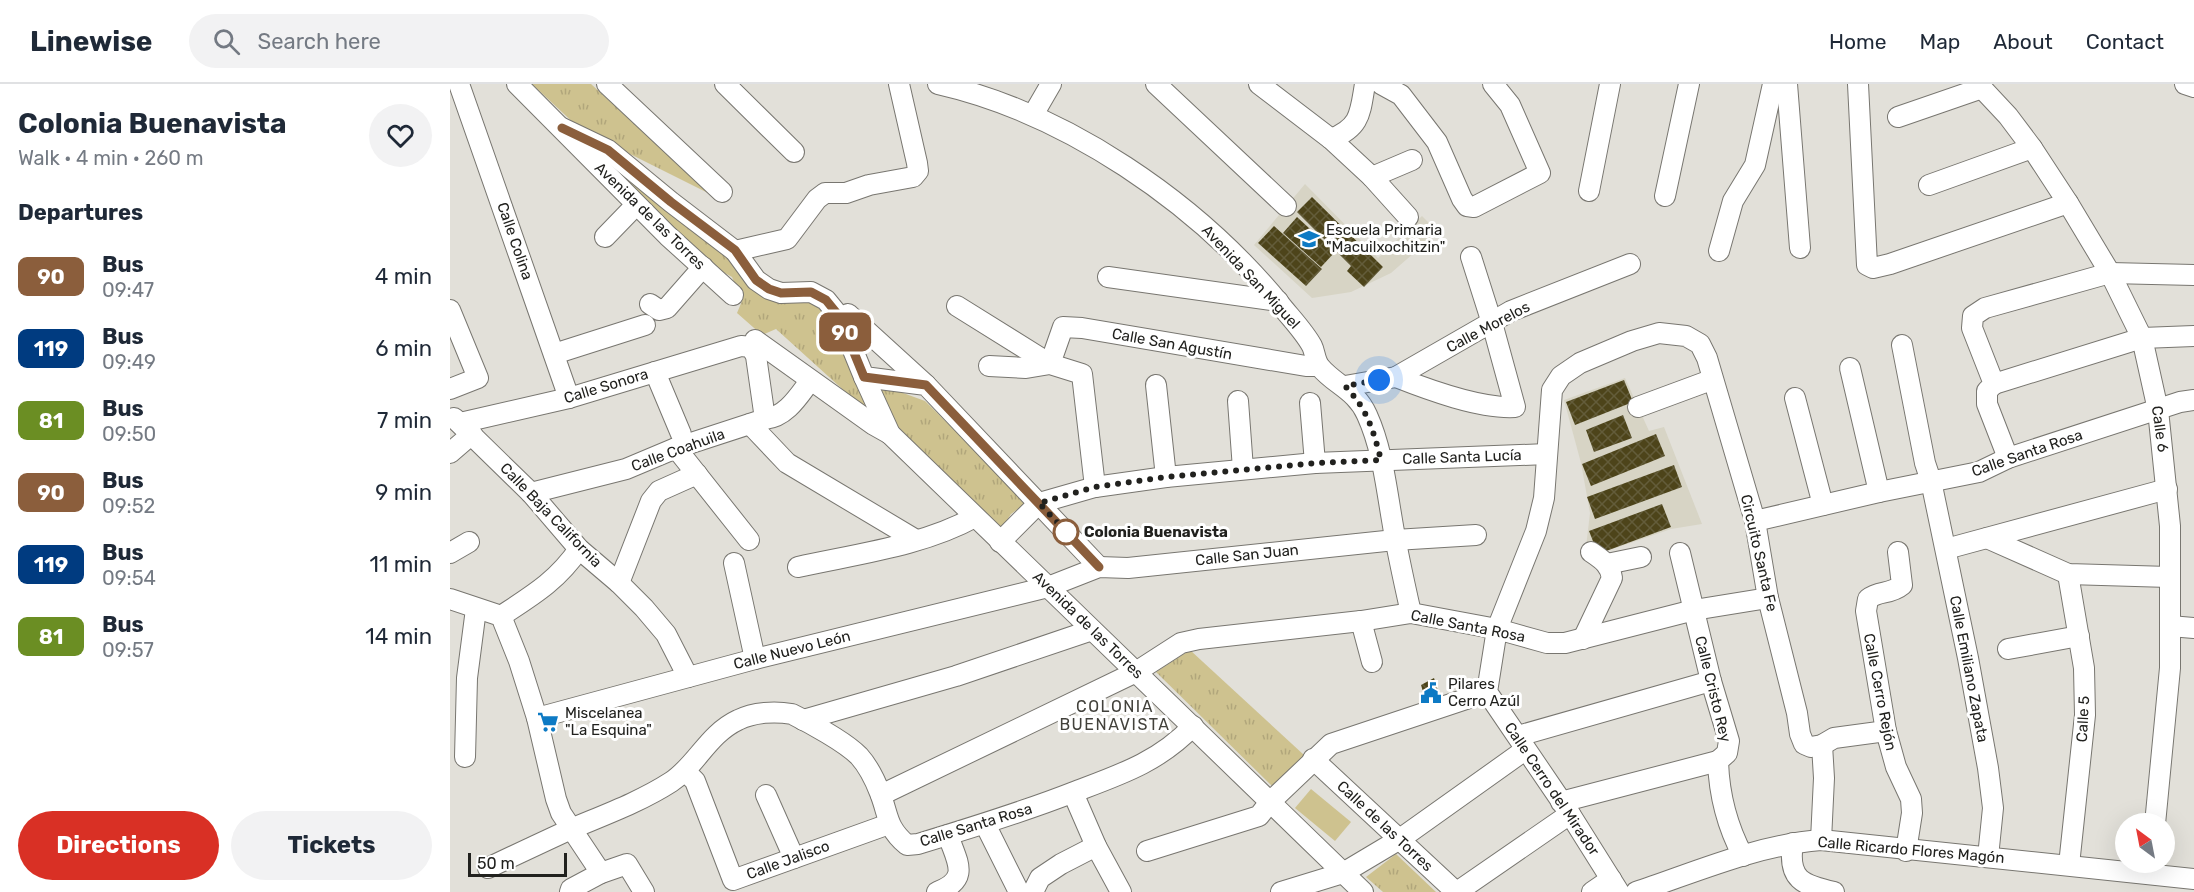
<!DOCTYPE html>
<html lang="en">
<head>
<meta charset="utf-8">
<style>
	body { margin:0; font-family:Rubik,sans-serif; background:#f2f2f3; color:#1f2937; height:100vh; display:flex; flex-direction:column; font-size:22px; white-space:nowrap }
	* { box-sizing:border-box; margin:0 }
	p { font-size:20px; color:#747a83 }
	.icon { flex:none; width:33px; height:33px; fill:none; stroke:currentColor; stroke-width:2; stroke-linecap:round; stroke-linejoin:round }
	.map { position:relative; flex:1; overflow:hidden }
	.panel { display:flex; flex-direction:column; background:#fff; width:450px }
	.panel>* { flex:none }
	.badge { padding:0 12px; border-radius:9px; font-size:21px; line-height:39px }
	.needle { width:39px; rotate:328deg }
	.tools { position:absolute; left:1665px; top:729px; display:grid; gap:12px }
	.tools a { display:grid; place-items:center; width:60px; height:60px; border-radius:50%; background:#fff; box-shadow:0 6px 24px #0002; font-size:30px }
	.scale { position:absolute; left:18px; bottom:15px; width:99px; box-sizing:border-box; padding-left:6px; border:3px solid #21211e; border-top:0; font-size:16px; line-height:21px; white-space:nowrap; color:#21211e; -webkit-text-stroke:4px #fff; paint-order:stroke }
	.you { position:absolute; width:30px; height:30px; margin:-15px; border:4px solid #fff; border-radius:50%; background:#1a73e8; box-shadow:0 0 0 9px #1a73e833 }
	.map>.badge { position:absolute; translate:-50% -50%; box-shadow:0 0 0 3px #fff }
	h2 { padding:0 18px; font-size:22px; line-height:54px }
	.round { display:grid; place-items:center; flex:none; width:63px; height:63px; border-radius:32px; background:#f2f2f3 }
	.summary { display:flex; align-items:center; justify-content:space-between; height:102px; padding:0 18px }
	h1 { font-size:28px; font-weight:700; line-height:45px }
	.cta { display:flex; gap:12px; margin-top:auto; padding:12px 18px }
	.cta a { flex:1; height:69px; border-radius:36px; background:#d93025; color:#fff; font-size:24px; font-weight:700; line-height:69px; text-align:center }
	.cta a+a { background:#f2f2f3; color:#1f2937 }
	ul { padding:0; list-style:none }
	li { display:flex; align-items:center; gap:18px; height:72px; padding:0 18px }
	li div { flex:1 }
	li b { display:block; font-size:22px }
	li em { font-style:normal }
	li .badge { min-width:66px; font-weight:700; text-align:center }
	header { display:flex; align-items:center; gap:36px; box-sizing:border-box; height:84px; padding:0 30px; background:#fff; border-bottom:2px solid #e0e1e3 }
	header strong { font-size:28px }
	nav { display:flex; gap:33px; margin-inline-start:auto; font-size:21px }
	.search { width:420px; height:54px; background:#f2f2f3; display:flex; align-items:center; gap:15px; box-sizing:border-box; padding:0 21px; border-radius:33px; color:#747a83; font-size:22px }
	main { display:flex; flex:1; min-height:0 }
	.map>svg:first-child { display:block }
	.built { fill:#d7d4c5 }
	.grass { fill:url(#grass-tufts) }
	.pitch { fill:#cec28f }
	.building { fill:url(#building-cross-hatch) }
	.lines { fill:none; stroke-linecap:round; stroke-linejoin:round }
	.minor-casing { stroke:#787670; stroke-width:22 }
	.minor { stroke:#fff; stroke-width:20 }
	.line-casing { stroke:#fff; stroke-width:14 }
	.line { stroke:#8b5e3c; stroke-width:9 }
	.walk { stroke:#21211e; stroke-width:6; stroke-dasharray:0 10.8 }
	.stop-dot { fill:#fff; stroke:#8b5e3c; stroke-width:3 }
	.labels { text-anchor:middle; stroke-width:6; stroke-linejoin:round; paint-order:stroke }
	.street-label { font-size:15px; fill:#21211e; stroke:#fff }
	.poi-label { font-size:15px; fill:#21211e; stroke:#fff; text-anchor:start }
	.stop-label { font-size:15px; font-weight:bold; fill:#21211e; stroke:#fff; text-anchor:start }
	.neighbourhood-label { font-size:16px; letter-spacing:1.5px; fill:#42413b; stroke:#fff }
</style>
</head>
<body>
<header>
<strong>Linewise</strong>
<div class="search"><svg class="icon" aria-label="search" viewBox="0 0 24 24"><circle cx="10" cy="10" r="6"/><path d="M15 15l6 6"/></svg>Search here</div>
<nav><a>Home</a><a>Map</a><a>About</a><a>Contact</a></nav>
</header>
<main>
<section class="panel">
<div class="summary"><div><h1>Colonia Buenavista</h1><p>Walk · 4 min · 260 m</p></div><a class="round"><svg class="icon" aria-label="heart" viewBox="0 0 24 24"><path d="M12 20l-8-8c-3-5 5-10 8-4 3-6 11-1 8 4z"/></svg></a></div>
<h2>Departures</h2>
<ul>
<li><span class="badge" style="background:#8b5e3c;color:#fff">90</span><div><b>Bus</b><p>09:47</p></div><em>4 min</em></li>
<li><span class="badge" style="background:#003b80;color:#fff">119</span><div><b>Bus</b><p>09:49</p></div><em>6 min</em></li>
<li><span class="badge" style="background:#6b8e23;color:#fff">81</span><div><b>Bus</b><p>09:50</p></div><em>7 min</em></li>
<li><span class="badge" style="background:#8b5e3c;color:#fff">90</span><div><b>Bus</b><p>09:52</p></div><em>9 min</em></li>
<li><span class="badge" style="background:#003b80;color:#fff">119</span><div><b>Bus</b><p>09:54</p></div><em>11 min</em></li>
<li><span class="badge" style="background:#6b8e23;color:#fff">81</span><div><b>Bus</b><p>09:57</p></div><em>14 min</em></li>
</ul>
<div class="cta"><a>Directions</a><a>Tickets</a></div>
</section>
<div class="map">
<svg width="1744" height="808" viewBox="0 0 1744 808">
	<defs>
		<pattern id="grass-tufts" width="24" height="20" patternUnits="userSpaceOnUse" patternTransform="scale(1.5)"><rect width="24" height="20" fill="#cec28f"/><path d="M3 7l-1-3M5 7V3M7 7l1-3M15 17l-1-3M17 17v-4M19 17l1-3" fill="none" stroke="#b1a67b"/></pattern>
		<pattern id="building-cross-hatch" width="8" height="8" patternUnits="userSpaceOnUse" patternTransform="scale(1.5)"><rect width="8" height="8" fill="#4d441a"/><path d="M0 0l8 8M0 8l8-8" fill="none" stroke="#635c3a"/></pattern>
	</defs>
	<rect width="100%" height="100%" fill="#e2e0d9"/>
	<g class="built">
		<polygon points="855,100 928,174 972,132 988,148 941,189 901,208 862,214 804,161"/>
		<polygon points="1175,294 1199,347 1214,343 1252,440 1221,445 1148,470 1136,463 1140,429 1131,379 1114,316"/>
	</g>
	<g class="grass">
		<polygon points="82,0 141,0 262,111 130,45"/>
		<polygon points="171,81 285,171 305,200 357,216 370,223 381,233 421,331 326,245 312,251 287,229 292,217 282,193 262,182 162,91"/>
		<polygon points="434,302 475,317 578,418 561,430 551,446 452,353 431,305"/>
		<polygon points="740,566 854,671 824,704 706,588"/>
		<polygon points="946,770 986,808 933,808 916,793"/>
	</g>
	<polygon class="pitch" points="861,705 901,738 885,757 845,724"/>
	<g class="building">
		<polygon points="862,113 933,183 914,203 897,187 901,182 847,128"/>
		<polygon points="847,133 885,168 871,183 833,149"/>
		<polygon points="824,142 872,185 856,202 808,159"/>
		<polygon points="1174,296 1183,318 1125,341 1116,318"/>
		<polygon points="1173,331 1182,354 1144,368 1136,346"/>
		<polygon points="1206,350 1215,372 1141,402 1132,380"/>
		<polygon points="1224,381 1232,403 1145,435 1137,413"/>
		<polygon points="1212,420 1221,443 1148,470 1139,447"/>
		<polygon points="984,594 991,617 977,621 971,601"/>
	</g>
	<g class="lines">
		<defs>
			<g id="minor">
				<polyline points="9,0 119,314"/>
				<polyline points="67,0 218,152 283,211"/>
				<polyline points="157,0 272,108"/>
				<polyline points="275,0 344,68"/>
				<path d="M 488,0 C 616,29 746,118 829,219 C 839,232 854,247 862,262 C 865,268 865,277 870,283 C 885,301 906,306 917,331 C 932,364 936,401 942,436 C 947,467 954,498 961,529"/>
				<polyline points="706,0 836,122"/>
				<polyline points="809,0 881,55 922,93 958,133"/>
				<polyline points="931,0 951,11 987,58 1012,115 1017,122 1024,123 1090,89 1060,21 1043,0"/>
				<polyline points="1337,0 1350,164"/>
				<polyline points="1408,0 1417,181 1423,184 1440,180 1618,119"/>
				<polyline points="1528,0 1558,32 1582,64 1618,119 1660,189 1692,254 1708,326 1720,442 1720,584 1705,740"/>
				<polyline points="1735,0 1744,3"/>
				<polyline points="583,31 601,0"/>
				<polyline points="1448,33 1532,4"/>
				<polyline points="112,44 158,66 221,118 285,167 306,196 319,205 331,209 361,208 376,216 389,232 414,293 476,301 649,483"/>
				<path d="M 881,55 C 911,43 910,29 915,0"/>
				<polyline points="922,93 962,76"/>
				<polyline points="1479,101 1582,64"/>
				<polyline points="1139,107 1160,0"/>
				<polyline points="1215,112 1239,0"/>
				<polyline points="155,153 186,121"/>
				<polyline points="285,167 337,155 367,115 375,109 396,109 419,101 463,93 468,87 467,79 449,0"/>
				<polyline points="1269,167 1283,117 1305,81 1323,0"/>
				<polyline points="658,193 828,217"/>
				<polyline points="200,220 209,226 217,224 253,183"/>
				<polyline points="507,222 600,280"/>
				<polyline points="0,226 28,294 0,305"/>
				<polyline points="398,230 476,301"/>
				<polyline points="305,256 424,341 440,350"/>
				<polyline points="1452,261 1475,379 1481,397 1518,574 1538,684 1543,724 1538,773"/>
				<polyline points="104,270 195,241"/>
				<polyline points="600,280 613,243 632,244 856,282 869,282"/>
				<polyline points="539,282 576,284 600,280 632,290 645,403"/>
				<polyline points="1400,284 1429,408"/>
				<polyline points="205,288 231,350"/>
				<polyline points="414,293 440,350 913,808"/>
				<path d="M 946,293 C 979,306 1030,325 1065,323 L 1042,239 L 1021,173"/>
				<polyline points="1544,300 1692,254 1744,252"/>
				<polyline points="706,301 716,393"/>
				<polyline points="895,302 946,293 1061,227 1180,180"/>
				<polyline points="1345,314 1373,421"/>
				<polyline points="788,317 793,385"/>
				<polyline points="860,319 865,379"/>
				<polyline points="1188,323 1261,296"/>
				<polyline points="4,334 81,409 129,465 169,499 194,524 216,550 238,593"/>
				<polyline points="10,339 119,314 291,262 301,263 306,272 315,335"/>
				<polyline points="300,340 337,379 466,456"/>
				<polyline points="226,364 299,456"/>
				<polyline points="0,369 22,350"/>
				<polyline points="1558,374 1537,320 1537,307 1544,300 1522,244 1523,232 1535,224 1660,189 1744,191"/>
				<path d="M 81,409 L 176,385 L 226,364 L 315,335 C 336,333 348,313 360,297"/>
				<polyline points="1305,437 1429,408 1529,388 1558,374 1730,318 1744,316"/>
				<polyline points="1537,454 1618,490 1719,493"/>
				<polyline points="550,458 589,419 645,403 716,393 865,379 1097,370"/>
				<polyline points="1496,465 1717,405"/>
				<path d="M 1448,468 L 1452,501 C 1440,511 1429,506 1418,515 L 1416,527 L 1436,647 L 1446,683 L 1461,715 L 1462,729 L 1456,767"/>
				<polyline points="0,469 19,458"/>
				<path d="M 1230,469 L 1261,597 L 1279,657 L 1277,669 L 1268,677 C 1269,710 1277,742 1293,772"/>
				<polyline points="284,479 305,575"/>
				<polyline points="1157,480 1191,473"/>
				<path d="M 348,483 C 406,470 473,462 525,433"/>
				<polyline points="1618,490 1634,584 1635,631 1619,781"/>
				<polyline points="169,499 201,417 209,407 247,390"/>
				<polyline points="0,515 51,532 69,577 87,634 106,715 111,729 151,789"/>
				<path d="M 51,532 C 83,511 107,497 129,465"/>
				<polyline points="911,537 922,578"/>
				<polyline points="1720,542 1744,544"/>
				<path d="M 1133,555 L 1162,494 C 1160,480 1151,475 1141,468"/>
				<polyline points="1558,565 1629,552"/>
				<polyline points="87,634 305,575 598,503 649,483 678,484 945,456 1026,451"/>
				<polyline points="353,636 506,592 642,546"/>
				<polyline points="1068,652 1261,597"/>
				<polyline points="15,673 17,594 26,525"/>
				<polyline points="863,675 1006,808"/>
				<polyline points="235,687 245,697 283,796 439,740"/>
				<polyline points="623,709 646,762 671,808"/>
				<polyline points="316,711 344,774"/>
				<polyline points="431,711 686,588 731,559 749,555 911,537 961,529 1047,545 1097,559 1115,559 1244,526 1318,514"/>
				<polyline points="1111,718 1268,677"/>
				<polyline points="535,740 569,808"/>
				<polyline points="1371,756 1374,694 1372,661"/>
				<path d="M 1343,759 C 1337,796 1353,801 1384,808"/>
				<polyline points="697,767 809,732 819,719 881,660 1037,608"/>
				<path d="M 38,784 C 65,771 93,758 121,745 C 154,731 190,718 221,698 C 246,682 258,650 288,636 C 304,628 325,627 342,630 C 360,639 395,658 409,672 C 418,682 425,696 430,709 C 439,732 436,743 457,761 L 468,760 C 521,744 573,728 624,708 C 669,691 709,678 743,642"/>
				<polyline points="120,808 121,805 151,789 177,780 194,808"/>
				<path d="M 487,808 C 521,795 507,778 498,751"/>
				<polyline points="583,808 590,794 611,780 646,762"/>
				<polyline points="831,808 893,789 950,755 1075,666"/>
				<polyline points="1007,808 1120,730"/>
				<polyline points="1142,808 1161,795"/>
				<polyline points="1169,808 1120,730 1037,608 1047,545 1086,447 1094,414 1102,306 1111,292 1130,279 1182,257 1209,249 1236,252 1250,260 1257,274 1305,437 1318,514 1347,629 1350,650 1354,660 1361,663 1372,661 1384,654 1436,647"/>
				<path d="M 1186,808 C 1246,788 1307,761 1371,756 L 1744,795"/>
			</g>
		</defs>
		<use href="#minor" class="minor-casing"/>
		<use href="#minor" class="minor"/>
	</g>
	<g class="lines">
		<defs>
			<polyline id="line" points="112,44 158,66 221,118 285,166 306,196 319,205 331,209 361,208 376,216 389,232 414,293 476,301 649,483"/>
		</defs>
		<use href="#line" class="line-casing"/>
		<use href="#line" class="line"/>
		<path class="walk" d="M 616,448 L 619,451 L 589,419 L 645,403 L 716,393 L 866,379 L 931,376 C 923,346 918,326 895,302 L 929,296"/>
	</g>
	<defs>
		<symbol id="school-bare" viewBox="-9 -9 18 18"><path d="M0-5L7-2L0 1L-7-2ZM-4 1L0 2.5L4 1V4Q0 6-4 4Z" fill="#0d7ac4" stroke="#fff" stroke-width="2.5" paint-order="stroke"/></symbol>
		<symbol id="civic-bare" viewBox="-9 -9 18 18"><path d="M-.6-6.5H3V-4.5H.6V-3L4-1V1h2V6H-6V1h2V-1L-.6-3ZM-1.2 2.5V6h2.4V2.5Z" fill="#0d7ac4" stroke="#fff" stroke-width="2.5" paint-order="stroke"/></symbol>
		<symbol id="supermarket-bare" viewBox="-9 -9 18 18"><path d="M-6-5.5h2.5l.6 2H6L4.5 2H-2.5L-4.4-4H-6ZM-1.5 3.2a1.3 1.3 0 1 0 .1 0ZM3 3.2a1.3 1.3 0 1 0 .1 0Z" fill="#0d7ac4" stroke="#fff" stroke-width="2.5" paint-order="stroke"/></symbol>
	</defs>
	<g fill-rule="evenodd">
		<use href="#school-bare" x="844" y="140" width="30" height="30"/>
		<use href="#civic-bare" x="966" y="594" width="30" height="30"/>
		<use href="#supermarket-bare" x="83" y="623" width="30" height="30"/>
	</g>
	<circle class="stop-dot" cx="616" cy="448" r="12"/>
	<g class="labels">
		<g class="street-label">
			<text transform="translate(200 132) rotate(44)" y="5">Avenida de las Torres</text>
			<text transform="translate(65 157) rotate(71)" y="5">Calle Colina</text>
			<text transform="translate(801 193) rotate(47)" y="5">Avenida San Miguel</text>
			<text transform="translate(1038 243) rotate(-28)" y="5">Calle Morelos</text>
			<text transform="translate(722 260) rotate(10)" y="5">Calle San Agustín</text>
			<text transform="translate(156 302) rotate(-17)" y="5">Calle Sonora</text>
			<text transform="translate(1710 345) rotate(82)" y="5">Calle 6</text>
			<text transform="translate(228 366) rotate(-20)" y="5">Calle Coahuila</text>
			<text transform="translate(1577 369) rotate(-19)" y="5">Calle Santa Rosa</text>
			<text transform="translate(1012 373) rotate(-2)" y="5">Calle Santa Lucía</text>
			<text transform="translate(101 431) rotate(46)" y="5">Calle Baja California</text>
			<text transform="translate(1309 469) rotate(77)" y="5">Circuito Santa Fe</text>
			<text transform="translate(797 471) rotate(-6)" y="5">Calle San Juan</text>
			<text transform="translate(638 541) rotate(44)" y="5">Avenida de las Torres</text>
			<text transform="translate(1018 542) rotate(11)" y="5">Calle Santa Rosa</text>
			<text transform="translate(342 566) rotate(-14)" y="5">Calle Nuevo León</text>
			<text transform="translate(1519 585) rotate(79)" y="5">Calle Emiliano Zapata</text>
			<text transform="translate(1263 605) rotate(76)" y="5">Calle Cristo Rey</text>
			<text transform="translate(1430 608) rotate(79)" y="5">Calle Cerro Rejón</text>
			<text transform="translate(1633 635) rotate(-87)" y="5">Calle 5</text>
			<text transform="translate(1102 705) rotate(56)" y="5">Calle Cerro del Mirador</text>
			<text transform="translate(526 741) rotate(-17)" y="5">Calle Santa Rosa</text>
			<text transform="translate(935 742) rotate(43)" y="5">Calle de las Torres</text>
			<text transform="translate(1461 766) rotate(5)" y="5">Calle Ricardo Flores Magón</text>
			<text transform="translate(338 776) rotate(-20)" y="5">Calle Jalisco</text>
		</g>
		<g class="poi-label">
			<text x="876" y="151">Escuela Primaria<tspan x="876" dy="17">"Macuilxochitzin"</tspan></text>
			<text x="998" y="605">Pilares<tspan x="998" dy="17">Cerro Azúl</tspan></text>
			<text x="115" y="634">Miscelanea<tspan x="115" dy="17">"La Esquina"</tspan></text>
		</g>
		<g class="stop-label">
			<text x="634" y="453">Colonia Buenavista</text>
		</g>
		<g class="neighbourhood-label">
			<text x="665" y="628">COLONIA<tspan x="665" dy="18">BUENAVISTA</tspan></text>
		</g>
	</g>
</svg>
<div class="tools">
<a><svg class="needle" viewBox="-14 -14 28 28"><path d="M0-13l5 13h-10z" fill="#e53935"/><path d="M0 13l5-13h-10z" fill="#747a83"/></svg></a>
</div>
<div class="scale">50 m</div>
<div class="you" style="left:929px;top:296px"></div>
<b class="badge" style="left:395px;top:248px;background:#8b5e3c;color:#fff">90</b>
</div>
</main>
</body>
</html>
